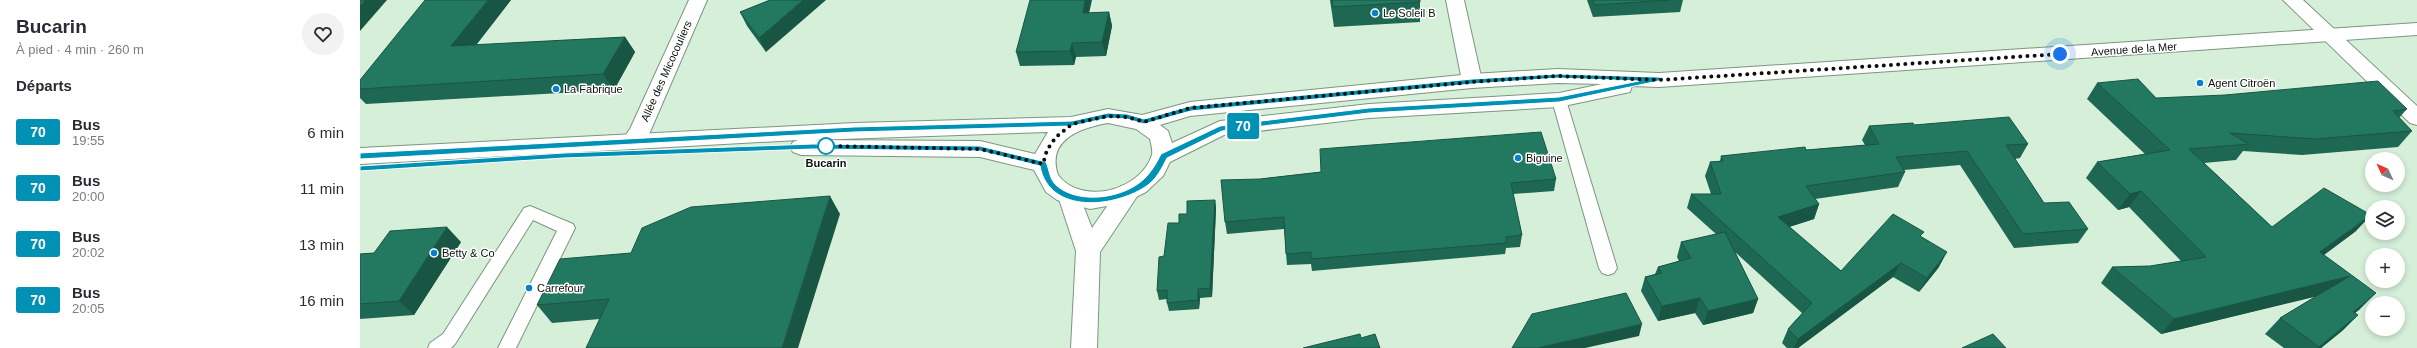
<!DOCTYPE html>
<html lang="fr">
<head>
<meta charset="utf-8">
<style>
	body { margin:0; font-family:Helvetica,sans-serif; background:#f2f2f3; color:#2b2b33; height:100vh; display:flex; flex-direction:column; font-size:15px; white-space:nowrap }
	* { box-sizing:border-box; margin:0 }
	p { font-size:13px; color:#7c7c81 }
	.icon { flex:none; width:22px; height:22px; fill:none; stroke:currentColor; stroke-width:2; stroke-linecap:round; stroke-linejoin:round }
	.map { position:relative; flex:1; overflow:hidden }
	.details { display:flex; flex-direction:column; background:#fff; width:360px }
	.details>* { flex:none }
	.badge { padding:0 8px; border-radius:3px; font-size:14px; line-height:26px }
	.needle { width:26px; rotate:314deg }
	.tools { position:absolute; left:2005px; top:152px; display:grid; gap:8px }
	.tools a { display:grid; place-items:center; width:40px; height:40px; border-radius:50%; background:#fff; box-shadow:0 2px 6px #0003; font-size:20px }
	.you { position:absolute; width:20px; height:20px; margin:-10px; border:3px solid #fff; border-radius:50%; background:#1a73e8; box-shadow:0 0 0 6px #1a73e833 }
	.map>.badge { position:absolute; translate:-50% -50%; box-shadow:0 0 0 2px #fff }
	h2 { padding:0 16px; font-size:15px; line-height:36px }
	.round { display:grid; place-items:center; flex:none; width:42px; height:42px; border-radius:21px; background:#f2f2f3 }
	.headline { display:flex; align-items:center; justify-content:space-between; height:68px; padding:0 16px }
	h1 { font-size:19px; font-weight:700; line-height:30px }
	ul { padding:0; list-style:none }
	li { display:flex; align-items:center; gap:12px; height:56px; padding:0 16px }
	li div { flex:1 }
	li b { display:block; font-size:15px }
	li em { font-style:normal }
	li .badge { min-width:44px; font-weight:700; text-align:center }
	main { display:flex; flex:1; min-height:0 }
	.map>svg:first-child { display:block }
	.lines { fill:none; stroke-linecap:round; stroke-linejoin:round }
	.service-casing { stroke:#7d9581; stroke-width:2 }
	.minor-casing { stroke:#7d9581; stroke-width:2 }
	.tertiary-casing { stroke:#7d9581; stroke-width:2 }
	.primary-casing { stroke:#7d9581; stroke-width:2 }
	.service { fill:#fff; fill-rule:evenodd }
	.minor { fill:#fff; fill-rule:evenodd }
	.tertiary { fill:#fff; fill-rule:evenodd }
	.primary { fill:#fff; fill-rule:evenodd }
	.wall { fill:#1e6853 }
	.shaded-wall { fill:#185543 }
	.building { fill:#237960; stroke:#185543 }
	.line { fill:#0091b5; stroke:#fff }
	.walk { stroke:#08110a; stroke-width:4; stroke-dasharray:0 7.2 }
	.poi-dot { fill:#0782ca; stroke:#fff; stroke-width:1.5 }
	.stop-dot { fill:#fff; stroke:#0091b5; stroke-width:2 }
	.labels { text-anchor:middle; stroke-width:3; stroke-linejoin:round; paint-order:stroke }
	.poi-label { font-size:11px; fill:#08110a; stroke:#fff; text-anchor:start }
	.street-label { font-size:11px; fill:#08110a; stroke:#fff }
	.stop-label { font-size:11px; font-weight:bold; fill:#08110a; stroke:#fff }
</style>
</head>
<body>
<main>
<section class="details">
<div class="headline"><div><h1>Bucarin</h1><p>À pied · 4 min · 260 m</p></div><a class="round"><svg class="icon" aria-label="heart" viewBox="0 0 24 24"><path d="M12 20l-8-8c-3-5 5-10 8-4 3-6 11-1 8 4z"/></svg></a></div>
<h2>Départs</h2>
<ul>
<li><span class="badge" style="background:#0091b5;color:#fff">70</span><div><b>Bus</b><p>19:55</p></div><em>6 min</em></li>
<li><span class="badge" style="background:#0091b5;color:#fff">70</span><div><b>Bus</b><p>20:00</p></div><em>11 min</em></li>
<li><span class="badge" style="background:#0091b5;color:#fff">70</span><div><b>Bus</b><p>20:02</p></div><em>13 min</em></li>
<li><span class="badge" style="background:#0091b5;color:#fff">70</span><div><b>Bus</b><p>20:05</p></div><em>16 min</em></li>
</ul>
</section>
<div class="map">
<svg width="2057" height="348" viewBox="0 0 2057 348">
	<rect width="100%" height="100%" fill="#d5efd9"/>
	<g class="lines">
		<defs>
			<g id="service">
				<polygon points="1199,95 1204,96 1206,100 1257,268 1254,273 1248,275 1242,273 1239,268 1192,100 1194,96"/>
				<polygon points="170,206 213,224 215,228 156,348 138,348 197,231 173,220 95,344 91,348 68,348 70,343 83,334 164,208"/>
			</g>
			<g id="minor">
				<path d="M 329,0 L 347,0 L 290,132 C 283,143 279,149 265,145 L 262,140 L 270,129 Z"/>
				<polygon points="1923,0 1943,0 2057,106 2057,125 2050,123"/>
				<polygon points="769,184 777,186 780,192 740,252 737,348 711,348 716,251 698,196 701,190 709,188 717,190 732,228 761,186"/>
			</g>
			<polygon id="tertiary" points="1086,0 1104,0 1122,81 1119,86 1112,88 1105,86 1102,81"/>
			<path id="primary" d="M 2057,23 L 2057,35 L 1299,87 L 1272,86 L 1270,92 L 1199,107 L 1009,118 L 864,135 L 810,162 L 803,176 L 786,192 L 764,203 L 730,209 L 697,200 L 686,192 L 674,170 L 620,157 L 441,155 L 433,152 L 430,147 L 433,142 L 438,140 L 0,164 L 0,148 L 495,123 L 711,117 L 748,109 L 782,115 L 830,102 L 1112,74 L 1198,69 L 1299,73 ZM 1198,83 L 1242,84 L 1199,93 L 1009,104 L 860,121 L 812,143 L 808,131 L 800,125 L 830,116 L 1112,88 ZM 748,123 L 776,129 L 790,139 C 791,144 793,150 792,155 C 780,191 722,206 698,175 C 686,139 721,128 748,123 ZM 688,132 L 675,154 L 620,141 L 453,140 Z"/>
		</defs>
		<use href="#service" class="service-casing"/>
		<use href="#minor" class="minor-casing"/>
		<use href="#tertiary" class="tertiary-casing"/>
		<use href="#primary" class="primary-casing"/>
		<use href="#service" class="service"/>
		<use href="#minor" class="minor"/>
		<use href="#tertiary" class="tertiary"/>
		<use href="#primary" class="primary"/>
	</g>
	<g class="wall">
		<polygon points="151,0 116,45 265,37 275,52 254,90 6,104 0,98 0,80"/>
		<polygon points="410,0 406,52 387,26 380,12"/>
		<polygon points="970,0 1060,0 1060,22 974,27"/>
		<polygon points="1227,0 1323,0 1320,12 1233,17"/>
		<polygon points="749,12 752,26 746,56 716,57 714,65 660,66 656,52 729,13"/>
		<polygon points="1737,83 1796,98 2047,109 2039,118 2052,131 2038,147 1942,155 1883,151 1876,160 1844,163 1912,227 1996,231 1964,255 2000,309 1995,313 1998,315 1982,331 1961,348 1924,348 1905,334 1920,318 1956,296 1801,334 1741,283 1752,267 1790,266 1821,261 1769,207 1758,210 1726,178 1737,162 1785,154 1727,99"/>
		<polygon points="1554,125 1668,144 1660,158 1655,159 1684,203 1728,229 1718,243 1654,248 1600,165 1544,170 1545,172 1538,187 1455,199 1459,204 1454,219 1429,227 1481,271 1561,237 1579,267 1559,292 1533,277 1438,348 1427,348 1422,343 1428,329 1442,313 1375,252 1398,299 1393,313 1343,325 1335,313 1298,321 1281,291 1285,277 1295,274 1298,267 1319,261 1317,257 1321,242 1356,234 1327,208 1331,194 1351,194 1345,176 1350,162 1360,161 1361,156 1446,150 1505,145 1502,140 1509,126"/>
		<polygon points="961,172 1196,179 1194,191 1153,194 1162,235 1160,247 1146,248 1145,254 952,271 951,264 927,265 924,229 867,234 865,222 900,179"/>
		<polygon points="855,200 856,209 852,297 840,298 839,309 809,311 807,303 807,299 799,300 797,291 819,223 827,214"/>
		<polygon points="480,214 240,319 192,323 177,305 271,253"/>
		<polygon points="101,242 54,315 0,319 0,254 14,253"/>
	</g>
	<g class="shaded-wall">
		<polygon points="5,0 27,0 0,31 0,6"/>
		<polygon points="128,0 151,0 103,62 91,46"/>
		<polygon points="443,0 466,0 406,52 399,38"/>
		<polygon points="725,0 732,0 726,27 723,13"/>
		<polygon points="749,12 752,26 746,56 742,42"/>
		<polygon points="265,37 275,52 254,90 243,74"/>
		<polygon points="712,43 716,57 714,65 710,51"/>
		<polygon points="1781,191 1769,207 1758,210 1770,194"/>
		<polygon points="470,196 480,214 438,348 422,348"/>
		<polygon points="855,200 856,209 852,297 850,288"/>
		<polygon points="1459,204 1454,219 1413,232 1418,217"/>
		<polygon points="2011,215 1996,231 1946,268 1960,252"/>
		<polygon points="87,227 101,242 54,315 39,301"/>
		<polygon points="1587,252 1579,267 1559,292 1567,278"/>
		<polygon points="1541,263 1533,277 1438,348 1434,348 1438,339"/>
		<polygon points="1990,276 1975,292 1801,334 1814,319"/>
		<polygon points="838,289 840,298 839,309 838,300"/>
		<polygon points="2016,293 2000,309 1977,327 1993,312"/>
		<polygon points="1340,298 1335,313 1298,321 1302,306"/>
		<polygon points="1398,299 1393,313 1343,325 1348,311"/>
		<polygon points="1998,315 1982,331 1961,348 1958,348"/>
		<polygon points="1282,324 1279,336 1225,348 1177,348"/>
	</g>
	<g class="building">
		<polygon points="0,0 5,0 0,6"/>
		<polygon points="65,0 128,0 91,46 265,37 243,74 0,89 0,80"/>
		<polygon points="410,0 443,0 399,38 380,12"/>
		<polygon points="670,0 725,0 723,13 749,12 742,42 712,43 710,51 656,52"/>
		<polygon points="972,0 1060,0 1060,2 973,7"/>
		<polygon points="1233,0 1310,0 1235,5"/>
		<polygon points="1778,79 1796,98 1865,95 2018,81 2047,109 2033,111 2052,131 1955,139 1870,133 1889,144 1829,149 1912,227 1964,188 2011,215 1960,252 2016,293 1993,312 1998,315 1959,347 1920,318 1990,276 1814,319 1752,267 1790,266 1846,257 1781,191 1770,194 1737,162 1810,150 1737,83"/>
		<polygon points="1649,117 1668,144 1646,145 1684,203 1709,202 1728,229 1663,234 1607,151 1536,157 1545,172 1446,186 1459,204 1418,217 1481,271 1533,214 1564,232 1560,236 1587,252 1567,278 1541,263 1438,339 1428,329 1452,303 1331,194 1361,194 1350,162 1363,161 1361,156 1445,147 1446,150 1519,144 1509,126 1553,123 1554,125"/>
		<polygon points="1181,132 1196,179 1151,183 1162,235 1146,237 1146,243 951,259 951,252 926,254 924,217 865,222 861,180 900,179 961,172 960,149"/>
		<polygon points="470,196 422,348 226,348 249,299 177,305 200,259 271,253 282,228 331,207"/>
		<polygon points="855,200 850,288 838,289 838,300 807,303 807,290 797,291 799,257 804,256 808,223 819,223 819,214 827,214 827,201"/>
		<polygon points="87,227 39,301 0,304 0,254 14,253 30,231"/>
		<polygon points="1365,232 1398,299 1348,311 1340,298 1302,306 1285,277 1302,273 1298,267 1331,258 1321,242"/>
		<polygon points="1266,293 1282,324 1177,348 1152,348 1172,314"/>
		<polygon points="1000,334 1001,338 1015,334 1020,348 943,348"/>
		<polygon points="1633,334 1646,348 1602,348"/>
	</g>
	<path class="line" d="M 1198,74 L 1299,77 L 1303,80 L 1199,102 L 1009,113 L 862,131 L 807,158 C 802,168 797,178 788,185 C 756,208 689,215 680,166 L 620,151 L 453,149 L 204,158 L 0,171 L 0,166 L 204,153 L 453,144 L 620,146 L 686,162 C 690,171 689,179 697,186 C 720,205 764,198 784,179 C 792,171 796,164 801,154 L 860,126 L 1009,108 L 1199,97 L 1279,81 L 1198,78 L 1112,84 L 831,111 L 784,124 L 767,119 L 748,118 L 712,126 L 494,132 L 0,159 L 0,153 L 494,127 L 712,121 L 748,113 L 767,114 L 784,119 L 830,106 L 1112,79 Z"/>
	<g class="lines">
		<polyline class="walk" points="466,146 620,149 683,164 687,150 696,137 712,124 748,116 767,117 784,122 830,108 1112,82 1198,76 1299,80 1700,54"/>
	</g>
	<g class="poi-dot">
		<circle cx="1015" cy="13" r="4"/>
		<circle cx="1840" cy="83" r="4"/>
		<circle cx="196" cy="89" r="4"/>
		<circle cx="1158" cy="158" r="4"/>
		<circle cx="74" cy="253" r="4"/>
		<circle cx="169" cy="288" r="4"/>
	</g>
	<circle class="stop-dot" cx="466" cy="146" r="8"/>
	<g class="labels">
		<g class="poi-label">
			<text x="1023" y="17">Le Soleil B</text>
			<text x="1848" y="87">Agent Citroën</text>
			<text x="204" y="93">La Fabrique</text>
			<text x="1166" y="162">Biguine</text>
			<text x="82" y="257">Betty &amp; Co</text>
			<text x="177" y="292">Carrefour</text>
		</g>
		<g class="street-label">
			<text transform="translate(1774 49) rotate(-4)" y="4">Avenue de la Mer</text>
			<text transform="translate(306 71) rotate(-66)" y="4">Allée des Micocouliers</text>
		</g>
		<g class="stop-label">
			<text x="466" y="167">Bucarin</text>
		</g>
	</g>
</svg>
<div class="tools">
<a><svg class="needle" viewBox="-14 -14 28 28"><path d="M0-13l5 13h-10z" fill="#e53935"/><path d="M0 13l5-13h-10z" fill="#7c7c81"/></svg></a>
<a><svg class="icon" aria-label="layers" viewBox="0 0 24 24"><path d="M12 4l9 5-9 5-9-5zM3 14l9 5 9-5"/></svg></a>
<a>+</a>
<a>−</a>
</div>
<div class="you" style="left:1700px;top:54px"></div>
<b class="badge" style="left:883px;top:126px;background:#0091b5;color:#fff">70</b>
</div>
</main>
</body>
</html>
